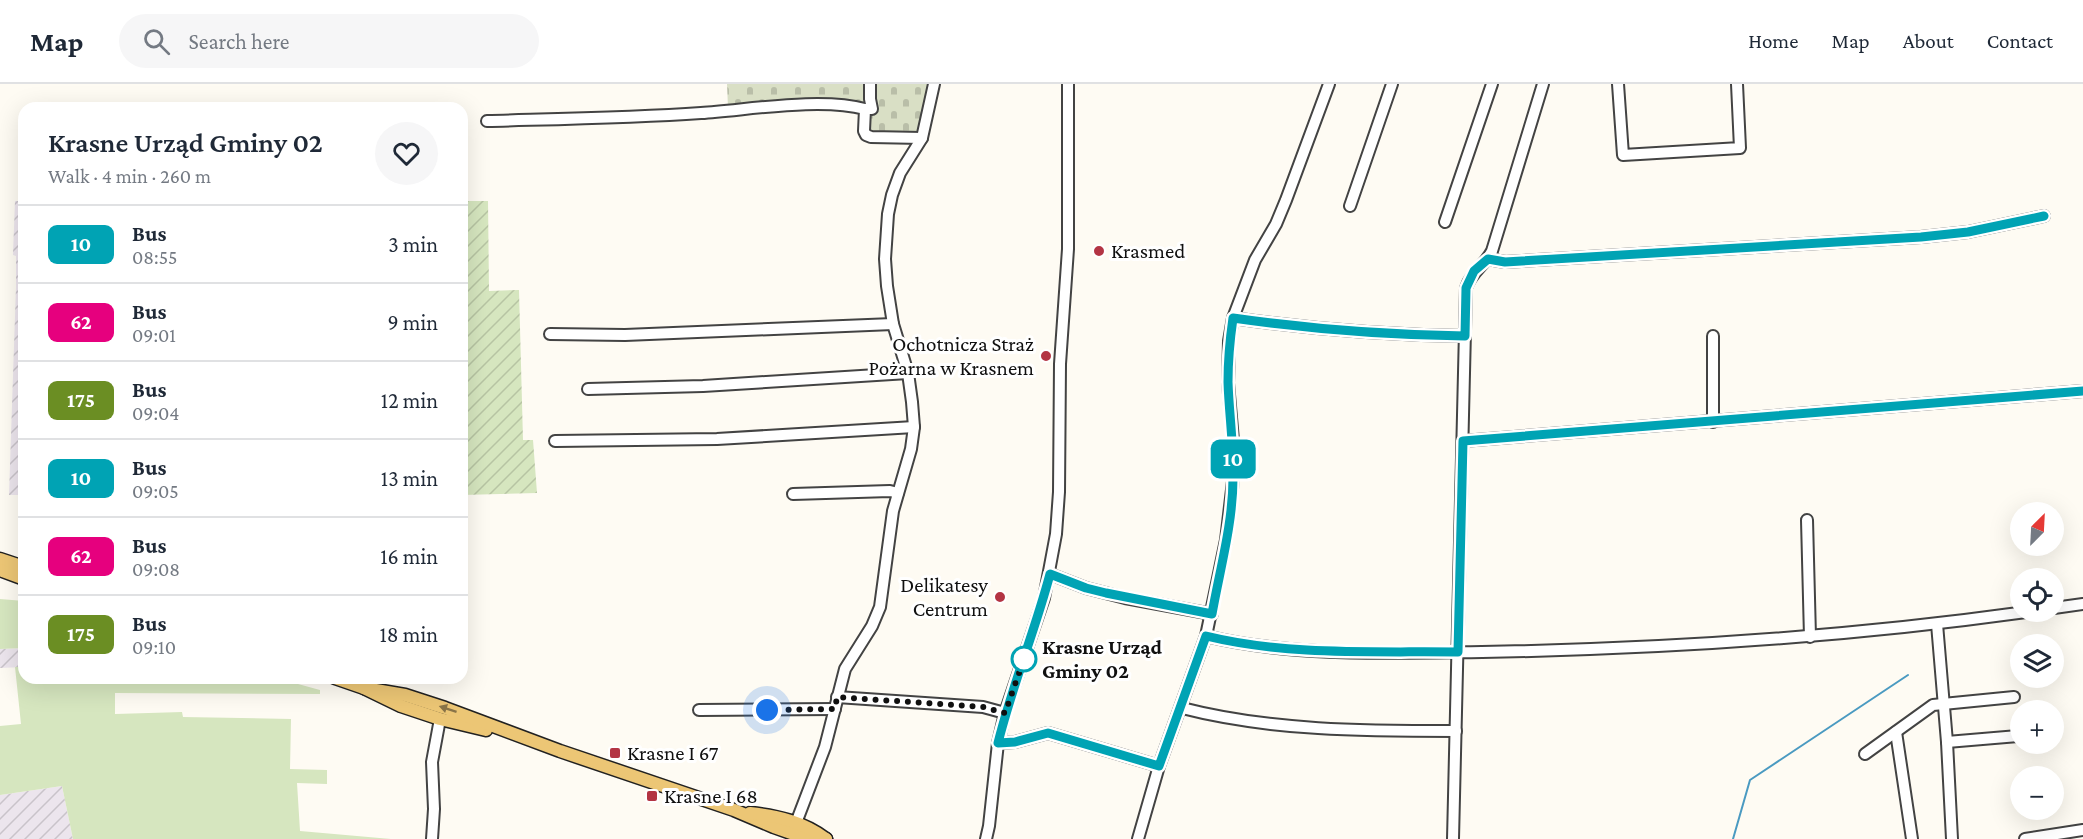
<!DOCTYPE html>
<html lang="en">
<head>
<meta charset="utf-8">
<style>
	body { margin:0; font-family:"Crimson Pro",serif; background:#f6f6f7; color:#1f2937; height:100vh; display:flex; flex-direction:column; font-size:22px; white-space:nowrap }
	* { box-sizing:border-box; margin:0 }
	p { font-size:20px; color:#747a83 }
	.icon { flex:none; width:33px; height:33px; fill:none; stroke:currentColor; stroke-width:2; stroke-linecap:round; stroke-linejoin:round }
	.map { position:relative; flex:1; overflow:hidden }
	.panel { position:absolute; left:18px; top:18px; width:450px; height:582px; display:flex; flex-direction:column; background:#fff; border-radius:18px; box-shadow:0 6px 24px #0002 }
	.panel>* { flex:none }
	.badge { padding:0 12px; border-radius:9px; font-size:21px; line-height:39px }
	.needle { width:39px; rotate:24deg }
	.controls { position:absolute; left:2010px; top:418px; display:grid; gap:12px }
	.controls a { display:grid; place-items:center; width:54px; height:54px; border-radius:50%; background:#fff; box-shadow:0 6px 24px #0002; font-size:30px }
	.you { position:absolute; width:30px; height:30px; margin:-15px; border:4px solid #fff; border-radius:50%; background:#1a73e8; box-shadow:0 0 0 9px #1a73e833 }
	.map>.badge { position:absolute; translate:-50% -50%; box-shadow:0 0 0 3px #fff }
	.round { display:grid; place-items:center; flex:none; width:63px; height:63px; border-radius:32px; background:#f6f6f7 }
	.headline { display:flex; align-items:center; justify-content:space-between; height:102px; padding:0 30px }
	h1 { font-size:28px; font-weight:600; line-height:45px }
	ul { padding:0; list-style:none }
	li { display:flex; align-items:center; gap:18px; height:78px; padding:0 30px; border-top:2px solid #e0e1e3 }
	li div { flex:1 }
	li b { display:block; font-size:22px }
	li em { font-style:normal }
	li .badge { min-width:66px; font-weight:700; text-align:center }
	header { display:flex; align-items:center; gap:36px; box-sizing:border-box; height:84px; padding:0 30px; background:#fff; border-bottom:2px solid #e0e1e3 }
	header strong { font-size:28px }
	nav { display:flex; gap:33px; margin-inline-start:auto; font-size:21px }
	.search { width:420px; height:54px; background:#f6f6f7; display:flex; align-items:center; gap:15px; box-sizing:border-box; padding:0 21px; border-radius:33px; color:#747a83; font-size:22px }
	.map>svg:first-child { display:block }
	.industrial { fill:url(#industrial-furrows) }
	.grass { fill:#d6e6bf }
	.cemetery { fill:url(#cemetery-stones) }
	.garden { fill:url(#garden-furrows) }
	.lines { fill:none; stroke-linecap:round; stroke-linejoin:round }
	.stream { stroke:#4a9ac1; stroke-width:2 }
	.minor-casing { stroke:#434343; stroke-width:14 }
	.major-casing { stroke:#212121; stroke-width:15 }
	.minor { stroke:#fff; stroke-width:10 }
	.major { stroke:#ecc675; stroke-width:12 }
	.oneway { fill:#897448 }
	.line-casing { stroke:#fff; stroke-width:14 }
	.line { stroke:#00a3b4; stroke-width:9 }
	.walk { stroke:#101010; stroke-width:6; stroke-dasharray:0 10.8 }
	.poi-dot { fill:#b33443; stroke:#fff; stroke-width:2 }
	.stop-dot { fill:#fff; stroke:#00a3b4; stroke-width:3 }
	.labels { text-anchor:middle; stroke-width:6; stroke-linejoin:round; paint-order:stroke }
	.poi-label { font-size:21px; fill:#101010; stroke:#fff; text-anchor:start }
	.stop-label { font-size:21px; font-weight:bold; fill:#101010; stroke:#fff; text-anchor:start }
</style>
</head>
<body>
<header>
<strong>Map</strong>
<div class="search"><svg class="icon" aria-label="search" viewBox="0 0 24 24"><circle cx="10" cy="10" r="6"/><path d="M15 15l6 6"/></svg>Search here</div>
<nav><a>Home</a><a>Map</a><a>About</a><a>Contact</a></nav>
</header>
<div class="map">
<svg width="2083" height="755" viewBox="0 0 2083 755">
	<defs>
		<pattern id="industrial-furrows" width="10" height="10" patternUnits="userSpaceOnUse" patternTransform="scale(1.5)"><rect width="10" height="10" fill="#ece5ed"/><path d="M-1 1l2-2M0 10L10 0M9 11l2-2" fill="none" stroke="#c9c3ca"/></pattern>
		<pattern id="cemetery-stones" width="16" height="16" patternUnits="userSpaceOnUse" patternTransform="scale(1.5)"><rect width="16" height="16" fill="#d9dfc5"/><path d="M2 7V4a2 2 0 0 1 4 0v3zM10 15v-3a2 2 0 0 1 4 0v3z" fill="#b9bea8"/></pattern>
		<pattern id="garden-furrows" width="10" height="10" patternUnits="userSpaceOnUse" patternTransform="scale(1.5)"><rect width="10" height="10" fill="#d6e6bf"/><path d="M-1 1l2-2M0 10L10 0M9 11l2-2" fill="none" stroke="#b7c4a3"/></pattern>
	</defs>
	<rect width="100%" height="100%" fill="#fefbf3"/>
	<g class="industrial">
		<polygon points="15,117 24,117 24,411 9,411 16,203 16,172 13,171"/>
		<polygon points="24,564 24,583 0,584 0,565"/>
		<polygon points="62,702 73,755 0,755 0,711"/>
	</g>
	<g class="grass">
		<polygon points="0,515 24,517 24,564 0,565"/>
		<polygon points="15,583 24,583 24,594 276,594 320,606 320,610 115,609 115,630 182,628 183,633 291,635 290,685 327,686 327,700 297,699 300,747 391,755 73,755 62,702 0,711 0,642 21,640"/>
	</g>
	<path class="cemetery" d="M 727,0 L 929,0 L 918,46 L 908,50 L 875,50 C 864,42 874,30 868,19 L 823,18 L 728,24 Z"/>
	<polygon class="garden" points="462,117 488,117 489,207 519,206 523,356 533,356 537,409 462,411"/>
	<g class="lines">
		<polyline class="stream" points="1733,755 1750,696 1908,591"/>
		<defs>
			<g id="minor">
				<polyline points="1618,0 1623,71 1740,64 1737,0"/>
				<polyline points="865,25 872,25 870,15 870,0"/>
				<path d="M 487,37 C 558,35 630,34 701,29 C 748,26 820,13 865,25 L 864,47 L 866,51 L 871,53 L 922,54"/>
				<polyline points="1350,122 1392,0"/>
				<polyline points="1445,138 1492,0"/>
				<polyline points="1488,175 1505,178 1921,153 1968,148 2044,132"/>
				<path d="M 1233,234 C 1310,245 1387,251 1465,252"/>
				<polyline points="550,250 625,251 893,240"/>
				<polyline points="588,305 703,302 908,289"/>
				<polyline points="1713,338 1713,252"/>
				<polyline points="555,357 717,355 914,343"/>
				<polyline points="1463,357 2083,307"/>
				<polyline points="793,410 890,407 898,409"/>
				<polyline points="1807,436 1810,553"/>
				<polyline points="1050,490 1086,504 1125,514 1212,530"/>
				<polyline points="2054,524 2083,520"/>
				<polyline points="1937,540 1947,658 1952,755"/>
				<path d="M 1206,552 C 1291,573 1394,569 1482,568 C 1664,565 1846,553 2026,528"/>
				<polyline points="837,613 983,623 1005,629"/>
				<path d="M 1182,624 C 1271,647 1365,647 1456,647"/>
				<polyline points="699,626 835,625"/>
				<polyline points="1896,648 1912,755"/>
				<polyline points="1947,658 2018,652"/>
				<polyline points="998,659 1015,658 1048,649 1159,682"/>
				<polyline points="1865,670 1933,621 2014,613"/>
				<polyline points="797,746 796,739 825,663 845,585 872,542 880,523 893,427 911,365 914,343 912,318 908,289 893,240 887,202 885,175 888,130 892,111 900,89 922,54 934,0"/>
				<polyline points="432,755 434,725 432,678 440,635"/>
				<polyline points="986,755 989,742 998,659 1005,629 1044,514 1056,450 1059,408 1060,280 1068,165 1068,0"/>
				<polyline points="1138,755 1159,682 1206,552 1226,456 1233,397 1233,356 1228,299 1229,257 1233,234 1255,176 1276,140 1286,116 1329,0"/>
				<path d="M 1453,755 L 1466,204 C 1471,188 1485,181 1492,167 L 1543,0"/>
				<polyline points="2025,755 2083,746"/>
			</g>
			<g id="major">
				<polyline points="0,475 24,483"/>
				<polyline points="0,486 24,495"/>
				<polyline points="335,594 364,604 401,622 440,635 486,646"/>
				<polyline points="364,604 405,611 445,624 560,667 734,726 774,743 808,755 826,755"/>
				<path d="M 750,729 C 778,732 803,738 826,755"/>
			</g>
		</defs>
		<use href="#minor" class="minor-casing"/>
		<use href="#major" class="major-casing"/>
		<use href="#minor" class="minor"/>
		<use href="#major" class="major"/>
	</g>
	<defs><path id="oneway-solid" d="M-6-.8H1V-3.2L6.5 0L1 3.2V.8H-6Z" transform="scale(1.5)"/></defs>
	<use class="oneway" href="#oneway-solid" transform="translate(448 625) rotate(-162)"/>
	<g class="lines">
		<defs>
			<path id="line" d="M 2044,132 L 1968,148 L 1921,153 L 1505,178 L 1488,175 L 1474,187 L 1466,204 L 1465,252 C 1387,251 1310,245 1233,234 C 1230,255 1228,276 1228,298 C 1229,330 1234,362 1233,394 C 1233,439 1220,485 1212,530 L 1106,509 L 1086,504 L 1050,490 C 1035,547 1012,602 998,659 L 1015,658 L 1048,649 L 1159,682 L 1206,552 C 1288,572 1374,567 1458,568 L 1463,357 L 2083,307"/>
		</defs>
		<use href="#line" class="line-casing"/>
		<use href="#line" class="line"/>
		<polyline class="walk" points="767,626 835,625 837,613 983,623 1005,629 1024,575"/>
	</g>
	<g class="poi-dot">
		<circle cx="1099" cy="167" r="6"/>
		<circle cx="1046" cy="272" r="6"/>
		<circle cx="1000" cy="513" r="6"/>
		<rect x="609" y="663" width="12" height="12" rx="3"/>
		<rect x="646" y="706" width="12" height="12" rx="3"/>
	</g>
	<circle class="stop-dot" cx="1024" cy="575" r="12"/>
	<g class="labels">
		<g class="poi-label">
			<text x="1111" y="174">Krasmed</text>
			<text x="1034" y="267" text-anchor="end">Ochotnicza Straż<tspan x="1034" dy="24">Pożarna w Krasnem</tspan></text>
			<text x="988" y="508" text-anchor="end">Delikatesy<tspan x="988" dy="24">Centrum</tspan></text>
			<text x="627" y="676">Krasne I 67</text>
			<text x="664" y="719">Krasne I 68</text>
		</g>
		<g class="stop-label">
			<text x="1042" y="570">Krasne Urząd<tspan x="1042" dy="24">Gminy 02</tspan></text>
		</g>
	</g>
</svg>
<div class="controls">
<a><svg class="needle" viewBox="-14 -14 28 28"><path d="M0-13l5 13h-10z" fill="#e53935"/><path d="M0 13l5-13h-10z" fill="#747a83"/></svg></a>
<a><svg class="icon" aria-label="locate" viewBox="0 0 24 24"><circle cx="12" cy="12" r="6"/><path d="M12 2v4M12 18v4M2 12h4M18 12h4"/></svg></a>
<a><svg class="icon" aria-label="layers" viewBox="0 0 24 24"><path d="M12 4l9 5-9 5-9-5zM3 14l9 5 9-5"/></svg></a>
<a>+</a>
<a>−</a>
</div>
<div class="you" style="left:767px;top:626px"></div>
<b class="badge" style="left:1233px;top:375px;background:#00a3b4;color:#fff">10</b>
<section class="panel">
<div class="headline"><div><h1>Krasne Urząd Gminy 02</h1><p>Walk · 4 min · 260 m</p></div><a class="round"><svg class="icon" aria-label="heart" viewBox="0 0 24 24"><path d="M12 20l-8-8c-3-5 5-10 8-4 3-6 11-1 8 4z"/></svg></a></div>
<ul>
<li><span class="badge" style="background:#00a3b4;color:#fff">10</span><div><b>Bus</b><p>08:55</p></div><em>3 min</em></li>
<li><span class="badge" style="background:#e6007e;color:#fff">62</span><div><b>Bus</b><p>09:01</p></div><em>9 min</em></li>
<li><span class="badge" style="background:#6b8e23;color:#fff">175</span><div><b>Bus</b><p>09:04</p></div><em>12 min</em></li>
<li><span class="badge" style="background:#00a3b4;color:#fff">10</span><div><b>Bus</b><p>09:05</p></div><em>13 min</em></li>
<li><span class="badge" style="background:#e6007e;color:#fff">62</span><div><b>Bus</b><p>09:08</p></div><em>16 min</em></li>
<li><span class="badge" style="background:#6b8e23;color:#fff">175</span><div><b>Bus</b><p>09:10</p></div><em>18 min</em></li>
</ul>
</section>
</div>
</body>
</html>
